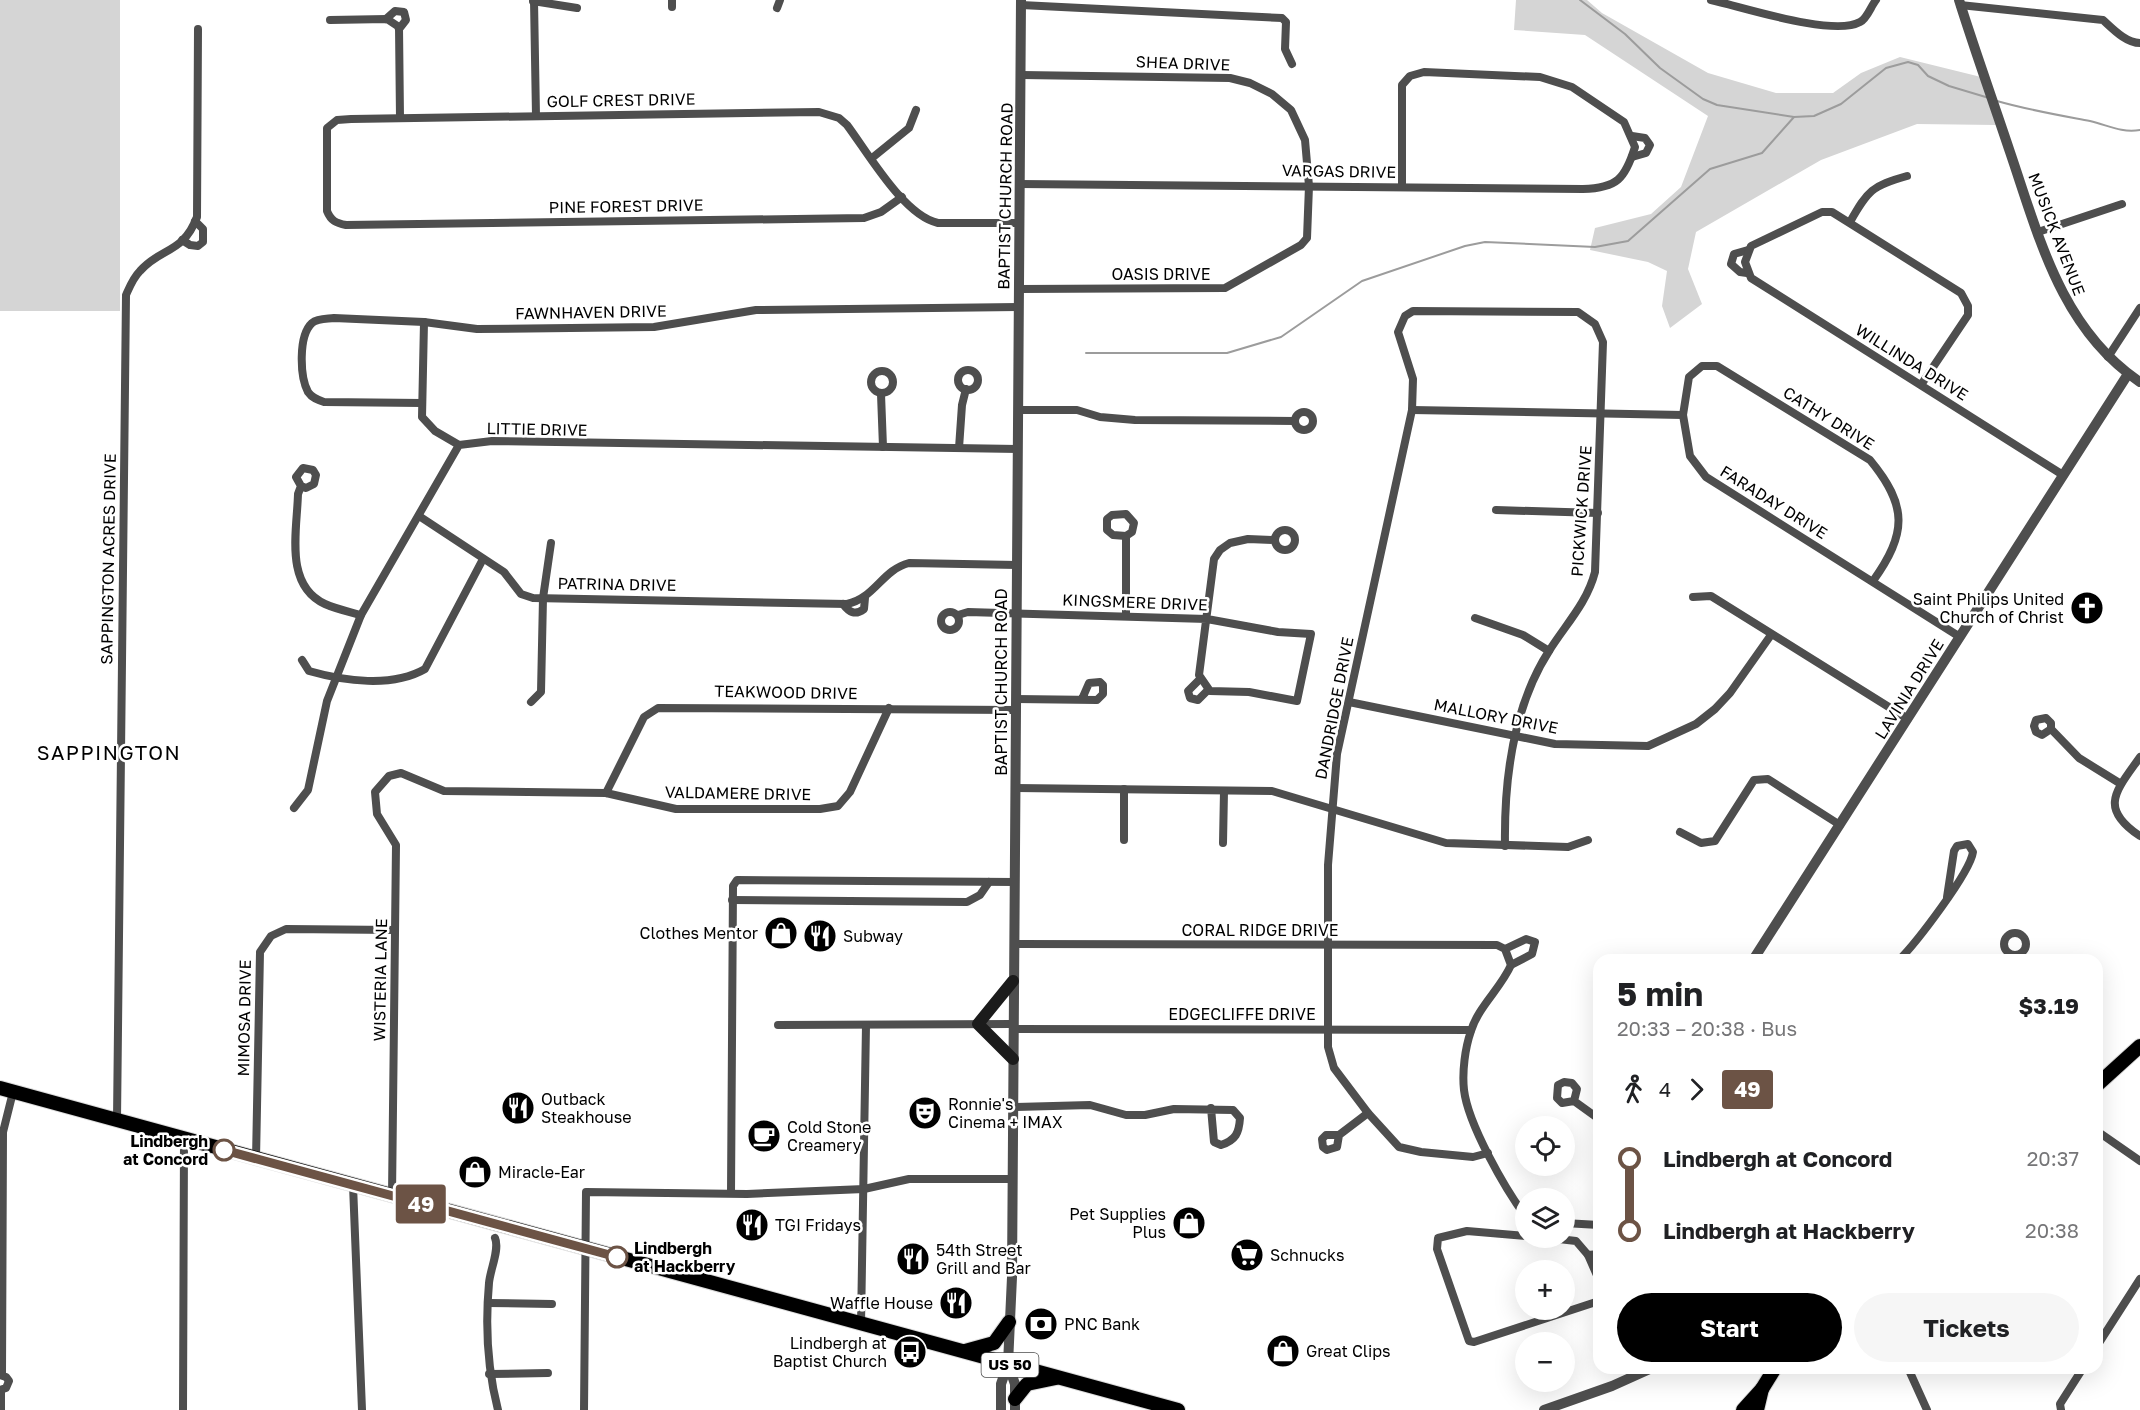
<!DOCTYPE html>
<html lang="en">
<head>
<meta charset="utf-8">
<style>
	body { margin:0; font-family:"Golos Text",sans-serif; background:#f6f6f6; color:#202124; height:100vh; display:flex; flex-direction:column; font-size:22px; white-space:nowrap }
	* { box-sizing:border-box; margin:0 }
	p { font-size:20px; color:#757577 }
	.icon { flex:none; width:33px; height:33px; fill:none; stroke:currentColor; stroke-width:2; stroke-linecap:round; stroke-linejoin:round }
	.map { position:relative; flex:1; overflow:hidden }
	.drawer { position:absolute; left:1593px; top:954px; width:510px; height:420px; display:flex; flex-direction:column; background:#fff; border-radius:18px; box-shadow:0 6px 24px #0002 }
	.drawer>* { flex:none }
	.badge { padding:0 12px; border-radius:4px; font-size:21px; line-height:39px }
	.fabs { position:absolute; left:1515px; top:1116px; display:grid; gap:12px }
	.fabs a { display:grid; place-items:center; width:60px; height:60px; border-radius:50%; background:#fff; box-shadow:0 6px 24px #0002; font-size:30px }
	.map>.badge { position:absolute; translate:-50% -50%; box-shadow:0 0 0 3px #fff }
	.legs { display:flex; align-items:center; gap:9px; height:66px; padding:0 24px; font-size:20px }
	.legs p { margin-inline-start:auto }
	.summary { display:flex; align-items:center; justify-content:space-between; height:102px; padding:0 24px }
	h1 { font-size:33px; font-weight:700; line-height:45px }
	.button { display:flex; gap:12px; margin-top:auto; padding:12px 24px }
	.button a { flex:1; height:69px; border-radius:36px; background:#000; color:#fff; font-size:24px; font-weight:700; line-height:69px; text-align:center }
	.button a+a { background:#f6f6f6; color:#202124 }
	ul { padding:0 24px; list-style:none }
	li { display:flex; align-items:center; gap:21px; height:72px; font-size:22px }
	li i { display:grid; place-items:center; width:9px; height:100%; margin:0 8px; background:currentColor }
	li i::after { content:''; width:15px; height:15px; margin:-8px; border:4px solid; border-radius:50%; background:#fff }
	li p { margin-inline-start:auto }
	li:first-child i { background:linear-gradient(#0000 50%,currentColor 0) }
	li:last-child i { background:linear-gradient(currentColor 50%,#0000 0) }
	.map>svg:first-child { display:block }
	.green { fill:#d5d5d5 }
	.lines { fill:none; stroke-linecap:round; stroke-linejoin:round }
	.stream { stroke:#9c9c9c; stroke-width:2 }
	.primary-casing { stroke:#dbdbdb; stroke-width:16 }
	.minor { stroke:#4e4e4e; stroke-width:8 }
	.tertiary { stroke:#4e4e4e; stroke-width:10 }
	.secondary { stroke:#1b1b1b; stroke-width:12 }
	.primary { stroke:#000; stroke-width:14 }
	.line-1-casing { stroke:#fff; stroke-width:14 }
	.line-1 { stroke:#6c5345; stroke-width:9 }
	.stop-1-dot { fill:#fff; stroke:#6c5345; stroke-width:3 }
	.labels { text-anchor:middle; stroke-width:5; stroke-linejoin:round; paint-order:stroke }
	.shield { fill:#fff; stroke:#4c4c4c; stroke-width:1.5 }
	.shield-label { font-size:15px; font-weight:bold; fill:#000 }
	.street-label { font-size:16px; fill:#000; stroke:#fff }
	.poi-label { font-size:16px; fill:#000; stroke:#fff; text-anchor:start }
	.stop-label { font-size:16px; font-weight:bold; fill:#000; stroke:#fff; text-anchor:end }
	.quarter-label { font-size:20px; letter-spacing:1.5px; fill:#000; stroke:#fff }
</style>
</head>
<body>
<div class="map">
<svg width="2140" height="1410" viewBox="0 0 2140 1410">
	<rect width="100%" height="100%" fill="#fff"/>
	<g class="green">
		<rect x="0" y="0" width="120" height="311"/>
		<polygon points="1516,0 1587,0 1602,13 1708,73 1776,93 1833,93 1861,73 1900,57 1981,77 1996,125 1917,124 1821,160 1696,232 1688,269 1702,304 1670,328 1662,306 1667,271 1648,262 1590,250 1595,228 1651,214 1681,187 1708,116 1585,35 1514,30"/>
	</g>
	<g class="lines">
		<g class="stream">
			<polyline points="1580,0 1625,34 1660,68 1703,99 1717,105 1794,117 1814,116 1841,104 1886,68 1908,62 1918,65 1928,76 1949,86 1989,98"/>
			<path d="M 1997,101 C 2028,110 2058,115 2090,121 C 2108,125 2120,133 2140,130"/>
			<polyline points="1086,353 1227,353 1281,337 1362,281 1465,246 1485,242 1595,247 1628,241 1710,169 1762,153 1794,117"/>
		</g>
		<defs>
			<g id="primary">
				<polyline points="2097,1085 2140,1046"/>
				<polyline points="0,1088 1178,1410"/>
				<polyline points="965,1351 994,1343 1009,1322"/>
				<polyline points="1015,1399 1027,1384 1056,1378"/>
				<polyline points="1743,1410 1762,1389 1775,1368"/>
				<polyline points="1757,1410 1762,1389"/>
			</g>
		</defs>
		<use href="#primary" class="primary-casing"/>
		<g class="minor">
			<polyline points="534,0 536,116"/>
			<path d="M 1711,0 C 1743,7 1833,37 1860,22 C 1867,19 1871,6 1876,0"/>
			<polyline points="533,1 577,8"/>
			<polyline points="1021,5 1282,18 1286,22 1285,49 1292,64"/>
			<path d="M 1960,5 L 2103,20 C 2113,29 2126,43 2140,43"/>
			<polyline points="672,7 672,0"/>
			<polyline points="777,8 780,0"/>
			<polyline points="386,19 395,11 404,12 406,20 399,29"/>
			<polyline points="330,20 387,19 399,27 400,118"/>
			<polyline points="1632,136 1645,138 1650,145 1646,153 1632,157"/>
			<polyline points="872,158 909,128 916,110"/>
			<path d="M 1019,184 L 1583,189 C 1617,188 1625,179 1635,147 L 1624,122 L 1572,87 L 1540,77 L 1424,72 L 1410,76 L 1402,85 L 1402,187"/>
			<path d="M 902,197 L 881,212 L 864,218 L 346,225 C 336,223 331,221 327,211 L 327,128 L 337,120 L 351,119 L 819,112 L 839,118 L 847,125 C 868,153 904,216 938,223 L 1019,223"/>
			<path d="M 1850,222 C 1868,190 1872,186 1907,176"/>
			<polyline points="2038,232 2122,204"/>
			<polyline points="182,240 190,245 198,246 203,242 203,229 195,221"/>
			<polyline points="1747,273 1740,272 1731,264 1734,254 1748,250"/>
			<polyline points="1019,289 1225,288 1301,245 1307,238 1309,186 1305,140 1291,110 1272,94 1250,83 1230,78 1022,75"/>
			<polyline points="424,322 422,417 435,431 459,445"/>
			<polyline points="2108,357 2140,308"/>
			<circle cx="968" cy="380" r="10"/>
			<circle cx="882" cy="382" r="11"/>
			<polyline points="1921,385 1968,315 1968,306 1961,293 1832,212 1822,212 1751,246 1745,262 1751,278 2063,475"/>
			<polyline points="881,394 883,447"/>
			<path d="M 422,403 L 324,402 C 318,400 312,398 308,392 C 300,377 298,336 312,323 C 318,318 327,319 334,318 L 424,322 L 477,329 L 654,327 L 756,310 L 1019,307"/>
			<polyline points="1018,410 1077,410 1100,417 1135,420 1295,421"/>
			<polyline points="1412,410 1683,415"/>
			<circle cx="1304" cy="421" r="9"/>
			<polyline points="959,448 962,405 966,389"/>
			<path d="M 301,486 L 306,488 L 314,484 L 316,475 L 313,470 L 303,468 L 296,477 L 301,486 L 298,494 C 297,531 284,585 325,604 C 336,609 350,612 361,615"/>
			<polyline points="1496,510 1598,513"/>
			<path d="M 419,516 L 504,572 L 521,594 L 533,598 L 847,604 C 875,598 882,570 909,563 L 1017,565"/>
			<circle cx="1285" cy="540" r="10"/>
			<polyline points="1126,536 1113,535 1107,530 1107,519 1112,515 1126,514 1134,523 1132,532 1126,536 1126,616"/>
			<path d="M 1873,581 C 1907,533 1908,506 1870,460 L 1717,366 L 1702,366 L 1689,377 L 1683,415 L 1690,456 L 1706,477 L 1960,637"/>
			<polyline points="1693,597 1711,596 1908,719"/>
			<path d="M 843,604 C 849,612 855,616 864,609 L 865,598"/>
			<circle cx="950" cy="621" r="9"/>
			<polyline points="958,615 968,612 1207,619 1278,632 1311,634 1297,701 1249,692 1210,691 1199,675 1214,559 1220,550 1230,543 1248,539 1275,540"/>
			<polyline points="1475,618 1523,635 1549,651"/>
			<path d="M 302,660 L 309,671 C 344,681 392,688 425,669 L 483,559"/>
			<polyline points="1200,679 1188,691 1190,698 1198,700 1208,690"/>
			<polyline points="1016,699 1097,700 1103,694 1103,685 1100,682 1089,683 1082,699"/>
			<polyline points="531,702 541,692 543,598 551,543"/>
			<polyline points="1349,702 1555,744 1648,746 1696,724 1715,709 1730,693 1771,635"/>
			<polyline points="2051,729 2042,735 2036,732 2034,726 2036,720 2046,718 2051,723 2051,729 2079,758 2121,784"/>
			<path d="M 2140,757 C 2116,791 2098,808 2140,836"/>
			<polyline points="1015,788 1272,791 1446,843 1568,847 1588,840"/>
			<polyline points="606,793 644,717 658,708 1016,710"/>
			<polyline points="294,808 308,790 327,701 361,615 459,445 492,441 1018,449"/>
			<polyline points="1680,832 1701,843 1715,841 1754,780 1768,779 1840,825"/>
			<polyline points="1124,840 1124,789"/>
			<polyline points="1223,843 1224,791"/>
			<polyline points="732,900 967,902 980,895 989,882"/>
			<circle cx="2015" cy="944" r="11"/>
			<path d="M 1014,944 L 1497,945 L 1505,949 L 1511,965 C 1501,988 1478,1007 1471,1031 C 1465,1048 1462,1072 1464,1090 C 1468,1124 1505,1189 1526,1217"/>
			<polyline points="1505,949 1526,939 1535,942 1532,954 1511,965"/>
			<path d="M 1899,960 C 1916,943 1970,873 1973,852 L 1968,844 L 1957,846 L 1954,851 L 1947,897"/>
			<polyline points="778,1025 1012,1024"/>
			<polyline points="1013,1029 1471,1030"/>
			<polyline points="1574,1101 1577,1089 1572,1083 1564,1082 1558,1085 1557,1098 1562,1103 1574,1101 1599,1119"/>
			<path d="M 1013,1107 L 1090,1105 L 1126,1115 L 1145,1115 L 1174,1109 L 1233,1110 L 1240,1118 C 1239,1133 1236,1140 1221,1145 L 1214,1142 L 1211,1108"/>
			<path d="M 117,1120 L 126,295 C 130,286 133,278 140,271 C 161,247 183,254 197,217 L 198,29"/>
			<polyline points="2097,1131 2140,1161"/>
			<polyline points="1339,1135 1337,1147 1327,1150 1323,1147 1322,1139 1326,1135 1339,1135 1368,1113"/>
			<path d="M 1488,1153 L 1473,1157 L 1421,1152 L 1399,1147 L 1368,1113 L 1334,1068 L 1328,1047 L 1328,865 L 1337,754 L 1412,410 L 1413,379 L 1398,332 L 1405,316 L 1413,311 L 1578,312 L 1595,324 L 1603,342 L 1595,572 C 1587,603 1566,624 1549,651 C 1513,707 1504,780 1505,846"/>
			<polyline points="256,1159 260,952 271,936 286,929 395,930"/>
			<polyline points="353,1185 362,1410"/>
			<polyline points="731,1193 733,886 737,880 1015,882"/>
			<polyline points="392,1196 396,845 377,814 375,792 389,776 401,773 444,791 606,793 676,809 820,809 838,806 850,792 889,708"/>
			<polyline points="1564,1223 1599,1225"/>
			<polyline points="1526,1236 1467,1231 1438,1238 1437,1249 1469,1341 1474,1342 1599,1301"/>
			<path d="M 495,1238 C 500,1249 490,1270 489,1283 C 485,1327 487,1367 498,1410"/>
			<polyline points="1550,1238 1576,1241 1588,1255 1599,1254"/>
			<polyline points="1588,1255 1599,1280"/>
			<polyline points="488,1303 552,1304"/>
			<polyline points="861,1324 866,1025"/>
			<polyline points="2097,1346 2140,1279"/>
			<polyline points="1908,1368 1927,1410"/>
			<polyline points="489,1374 548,1373"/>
			<polyline points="0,1375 6,1377 9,1381 6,1388 0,1390"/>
			<polyline points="2,1375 3,1132 13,1092"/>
			<polyline points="1,1410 1,1390"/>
			<polyline points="183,1410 184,1139"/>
			<polyline points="584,1410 586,1192 747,1194 864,1189 909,1179 1013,1179"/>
			<polyline points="2061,1410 2060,1404 2083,1368"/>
		</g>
		<g class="tertiary">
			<path d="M 1959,0 C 1975,51 1993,101 2010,152 C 2039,237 2061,329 2140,382"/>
			<polyline points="1753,960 2128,374"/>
			<polyline points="1008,1364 1015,1384 1015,1410"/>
			<polyline points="1001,1410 1001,1384 1008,1364 1012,1277 1021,0"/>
			<polyline points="1544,1410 1612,1386 1652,1368"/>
		</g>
		<polyline class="secondary" points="1013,1059 978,1024 1013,981"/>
		<use href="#primary" class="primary"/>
	</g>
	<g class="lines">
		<defs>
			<polyline id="line-1" points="224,1150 617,1257"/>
		</defs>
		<use href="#line-1" class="line-1-casing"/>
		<use href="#line-1" class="line-1"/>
	</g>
	<defs>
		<symbol id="church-disc" viewBox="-11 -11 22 22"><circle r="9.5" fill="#000" stroke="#fff"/><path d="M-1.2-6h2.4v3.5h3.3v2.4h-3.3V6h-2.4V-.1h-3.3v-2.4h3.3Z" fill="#fff"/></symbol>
		<symbol id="shop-disc" viewBox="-11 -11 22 22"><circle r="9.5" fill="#000" stroke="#fff"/><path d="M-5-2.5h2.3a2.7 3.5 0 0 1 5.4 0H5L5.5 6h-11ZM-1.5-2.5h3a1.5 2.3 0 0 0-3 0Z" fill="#fff"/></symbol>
		<symbol id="restaurant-disc" viewBox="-11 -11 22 22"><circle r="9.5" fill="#000" stroke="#fff"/><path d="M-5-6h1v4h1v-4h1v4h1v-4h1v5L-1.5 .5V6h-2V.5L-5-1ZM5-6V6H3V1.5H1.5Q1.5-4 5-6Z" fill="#fff"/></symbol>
		<symbol id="theatre-disc" viewBox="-11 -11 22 22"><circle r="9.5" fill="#000" stroke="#fff"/><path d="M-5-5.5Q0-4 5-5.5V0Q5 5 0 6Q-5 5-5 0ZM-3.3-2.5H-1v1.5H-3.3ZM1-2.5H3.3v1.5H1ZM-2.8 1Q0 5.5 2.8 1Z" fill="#fff"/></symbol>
		<symbol id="cafe-disc" viewBox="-11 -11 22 22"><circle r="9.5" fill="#000" stroke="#fff"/><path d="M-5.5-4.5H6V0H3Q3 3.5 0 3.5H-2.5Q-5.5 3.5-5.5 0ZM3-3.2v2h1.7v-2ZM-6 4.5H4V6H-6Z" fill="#fff"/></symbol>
		<symbol id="supermarket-disc" viewBox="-11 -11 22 22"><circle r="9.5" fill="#000" stroke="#fff"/><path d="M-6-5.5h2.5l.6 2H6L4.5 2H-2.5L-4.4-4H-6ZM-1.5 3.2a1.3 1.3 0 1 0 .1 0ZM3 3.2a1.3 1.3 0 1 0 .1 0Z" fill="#fff"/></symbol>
		<symbol id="bank-disc" viewBox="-11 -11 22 22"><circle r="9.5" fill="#000" stroke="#fff"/><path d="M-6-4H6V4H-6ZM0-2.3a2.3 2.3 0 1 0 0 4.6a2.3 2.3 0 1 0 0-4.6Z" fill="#fff"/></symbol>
		<symbol id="bus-disc" viewBox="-11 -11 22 22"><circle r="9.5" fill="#000" stroke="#fff"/><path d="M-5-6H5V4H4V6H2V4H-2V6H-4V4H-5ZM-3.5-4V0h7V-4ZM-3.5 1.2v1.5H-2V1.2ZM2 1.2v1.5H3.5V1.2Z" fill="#fff"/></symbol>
	</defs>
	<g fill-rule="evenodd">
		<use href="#church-disc" x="2068" y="589" width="38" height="38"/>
		<use href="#shop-disc" x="762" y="914" width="38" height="38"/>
		<use href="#restaurant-disc" x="801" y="917" width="38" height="38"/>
		<use href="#restaurant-disc" x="499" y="1089" width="38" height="38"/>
		<use href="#theatre-disc" x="906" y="1094" width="38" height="38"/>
		<use href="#cafe-disc" x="745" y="1117" width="38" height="38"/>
		<use href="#shop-disc" x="456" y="1153" width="38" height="38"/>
		<use href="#shop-disc" x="1170" y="1204" width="38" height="38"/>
		<use href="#restaurant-disc" x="733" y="1206" width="38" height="38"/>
		<use href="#supermarket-disc" x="1228" y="1236" width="38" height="38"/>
		<use href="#restaurant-disc" x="894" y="1240" width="38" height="38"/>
		<use href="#restaurant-disc" x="937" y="1284" width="38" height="38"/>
		<use href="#bank-disc" x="1022" y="1305" width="38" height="38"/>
		<use href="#shop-disc" x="1264" y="1332" width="38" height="38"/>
		<use href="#bus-disc" x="891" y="1333" width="38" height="38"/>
	</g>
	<g class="stop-1-dot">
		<circle cx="224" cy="1150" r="10"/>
		<circle cx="617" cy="1257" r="10"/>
	</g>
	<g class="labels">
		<rect class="shield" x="981.5" y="1353" width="57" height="24" rx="4.5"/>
		<g class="shield-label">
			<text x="1010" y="1370">US 50</text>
		</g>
		<g class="street-label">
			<text transform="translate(1183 63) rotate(2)" y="6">SHEA DRIVE</text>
			<text transform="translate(621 100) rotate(-1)" y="6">GOLF CREST DRIVE</text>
			<text transform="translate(1339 171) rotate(1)" y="6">VARGAS DRIVE</text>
			<text transform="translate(1005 196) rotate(-89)" y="6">BAPTIST CHURCH ROAD</text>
			<text transform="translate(626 206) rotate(-1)" y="6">PINE FOREST DRIVE</text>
			<text transform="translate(2057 234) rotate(69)" y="6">MUSICK AVENUE</text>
			<text x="1161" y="280">OASIS DRIVE</text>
			<text transform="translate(591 312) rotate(-1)" y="6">FAWNHAVEN DRIVE</text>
			<text transform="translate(1912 362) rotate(32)" y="6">WILLINDA DRIVE</text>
			<text transform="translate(1829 418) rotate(32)" y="6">CATHY DRIVE</text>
			<text transform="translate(537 429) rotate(1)" y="6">LITTIE DRIVE</text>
			<text transform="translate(1774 502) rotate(32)" y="6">FARADAY DRIVE</text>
			<text transform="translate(1581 511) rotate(-86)" y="6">PICKWICK DRIVE</text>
			<text transform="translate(108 559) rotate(-89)" y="6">SAPPINGTON ACRES DRIVE</text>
			<text transform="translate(617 584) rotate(1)" y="6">PATRINA DRIVE</text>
			<text transform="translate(1135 602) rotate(2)" y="6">KINGSMERE DRIVE</text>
			<text transform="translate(1001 682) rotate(-90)" y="6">BAPTIST CHURCH ROAD</text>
			<text transform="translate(1909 689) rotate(-58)" y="6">LAVINIA DRIVE</text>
			<text transform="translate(786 692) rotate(1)" y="6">TEAKWOOD DRIVE</text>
			<text transform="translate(1334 708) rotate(-79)" y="6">DANDRIDGE DRIVE</text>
			<text transform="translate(1496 716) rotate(11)" y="6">MALLORY DRIVE</text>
			<text transform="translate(738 793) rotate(1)" y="6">VALDAMERE DRIVE</text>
			<text x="1260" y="936">CORAL RIDGE DRIVE</text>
			<text transform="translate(380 980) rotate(-89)" y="6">WISTERIA LANE</text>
			<text x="1242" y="1020">EDGECLIFFE DRIVE</text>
			<text transform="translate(244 1018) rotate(-89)" y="6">MIMOSA DRIVE</text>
		</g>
		<g class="poi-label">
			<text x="2064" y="605" text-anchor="end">Saint Philips United<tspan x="2064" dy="18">Church of Christ</tspan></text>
			<text x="758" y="939" text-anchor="end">Clothes Mentor</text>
			<text x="843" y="942">Subway</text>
			<text x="541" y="1105">Outback<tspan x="541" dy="18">Steakhouse</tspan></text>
			<text x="948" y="1110">Ronnie's<tspan x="948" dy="18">Cinema + IMAX</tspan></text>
			<text x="787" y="1133">Cold Stone<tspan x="787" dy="18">Creamery</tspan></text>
			<text x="498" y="1178">Miracle-Ear</text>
			<text x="1166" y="1220" text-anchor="end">Pet Supplies<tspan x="1166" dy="18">Plus</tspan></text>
			<text x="775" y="1231">TGI Fridays</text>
			<text x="936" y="1256">54th Street<tspan x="936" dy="18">Grill and Bar</tspan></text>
			<text x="1270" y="1261">Schnucks</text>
			<text x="933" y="1309" text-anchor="end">Waffle House</text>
			<text x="1064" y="1330">PNC Bank</text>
			<text x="887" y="1349" text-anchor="end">Lindbergh at<tspan x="887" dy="18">Baptist Church</tspan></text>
			<text x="1306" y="1357">Great Clips</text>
		</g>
		<g class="stop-label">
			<text x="208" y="1147">Lindbergh<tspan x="208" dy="18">at Concord</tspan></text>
			<text x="634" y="1254" text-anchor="start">Lindbergh<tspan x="634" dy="18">at Hackberry</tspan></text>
		</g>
		<g class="quarter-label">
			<text x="109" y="760">SAPPINGTON</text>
		</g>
	</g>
</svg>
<div class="fabs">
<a><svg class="icon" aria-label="locate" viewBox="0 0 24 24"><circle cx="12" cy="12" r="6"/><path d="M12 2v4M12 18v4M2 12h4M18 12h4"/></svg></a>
<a><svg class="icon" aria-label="layers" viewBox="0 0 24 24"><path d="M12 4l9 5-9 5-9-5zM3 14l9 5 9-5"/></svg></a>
<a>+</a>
<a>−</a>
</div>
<b class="badge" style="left:421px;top:1204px;background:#6c5345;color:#fff">49</b>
<section class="drawer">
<div class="summary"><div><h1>5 min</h1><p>20:33 – 20:38 · Bus</p></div><b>$3.19</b></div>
<div class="legs"><svg class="icon" aria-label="walk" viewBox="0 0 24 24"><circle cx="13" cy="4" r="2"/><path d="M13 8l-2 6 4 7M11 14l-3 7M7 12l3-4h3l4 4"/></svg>4<svg class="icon" aria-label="forward" viewBox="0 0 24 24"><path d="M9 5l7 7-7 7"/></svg><b class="badge" style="background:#6c5345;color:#fff">49</b></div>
<ul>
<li><i style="color:#6c5345"></i><b>Lindbergh at Concord</b><p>20:37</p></li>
<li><i style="color:#6c5345"></i><b>Lindbergh at Hackberry</b><p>20:38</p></li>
</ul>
<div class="button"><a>Start</a><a>Tickets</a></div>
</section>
</div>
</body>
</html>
